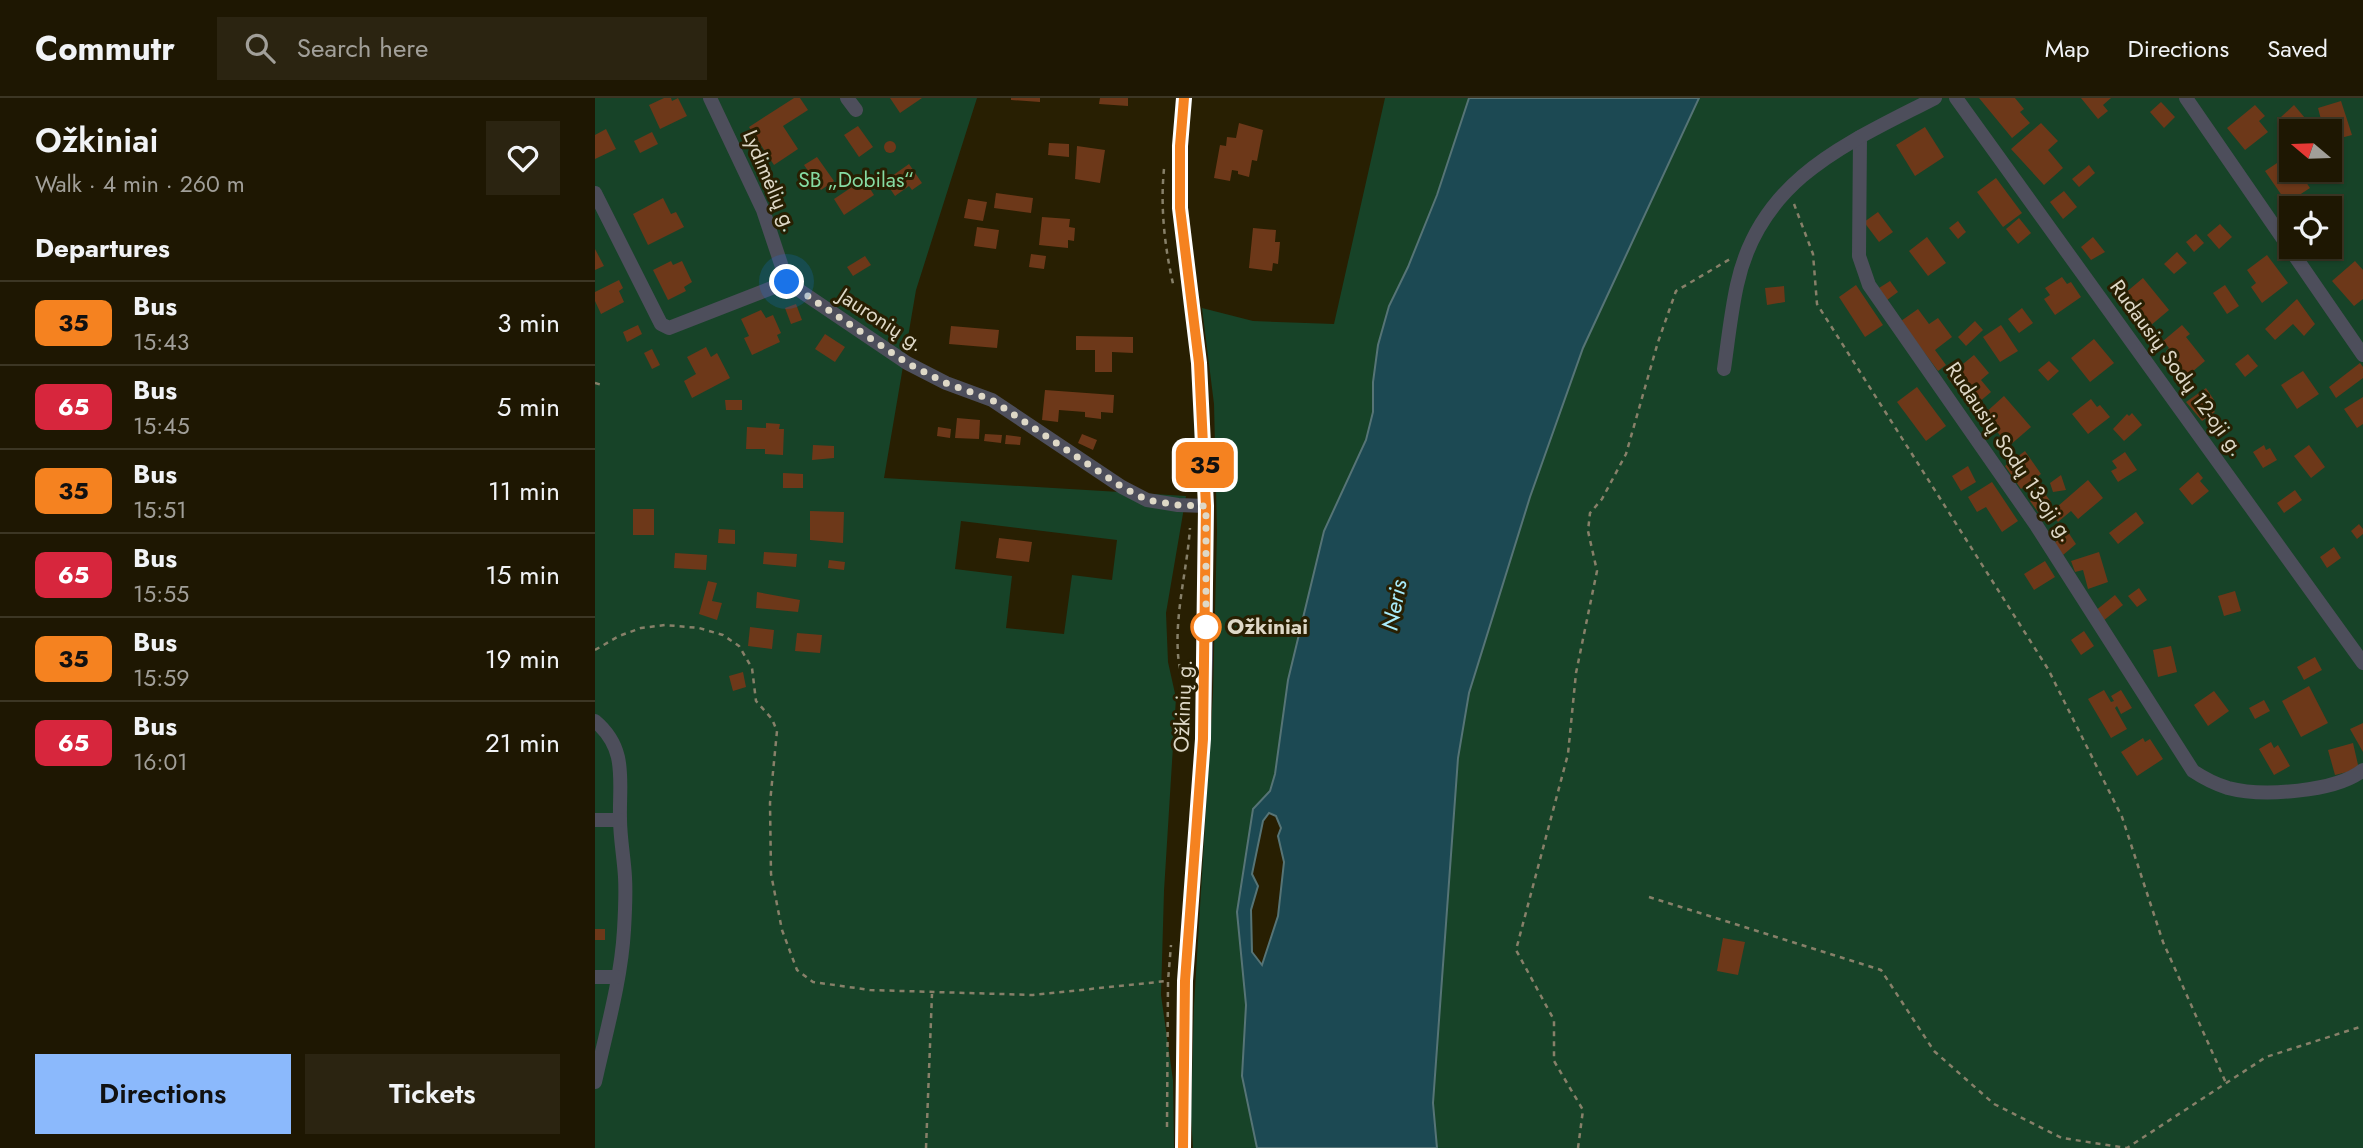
<!DOCTYPE html>
<html lang="en">
<head>
<meta charset="utf-8">
<style>
	body { margin:0; font-family:Jost,sans-serif; background:#2b2411; color:#f1f3f6; height:100vh; display:flex; flex-direction:column; font-size:26px; white-space:nowrap }
	* { box-sizing:border-box; margin:0 }
	p { font-size:23px; color:#a19f99 }
	.icon { flex:none; width:38px; height:38px; fill:none; stroke:currentColor; stroke-width:2; stroke-linecap:round; stroke-linejoin:round }
	.map { position:relative; flex:1; overflow:hidden }
	.sheet { display:flex; flex-direction:column; background:#1e1702; width:595px }
	.sheet>* { flex:none }
	.badge { padding:0 14px; border-radius:10px; font-size:24px; line-height:46px }
	.needle { width:46px; rotate:289deg }
	.tools { position:absolute; left:1684px; top:21px; display:grid; gap:14px }
	.tools a { display:grid; place-items:center; width:63px; height:63px; border-radius:0px; background:#1e1702; box-shadow:0 2px 5px #0004,0 0 0 2px #3c3624; font-size:35px }
	.you { position:absolute; width:35px; height:35px; margin:-18px; border:5px solid #fff; border-radius:50%; background:#1a73e8; box-shadow:0 0 0 10px #1a73e833 }
	.map>.badge { position:absolute; translate:-50% -50%; box-shadow:0 0 0 4px #fff }
	h2 { padding:0 35px; font-size:26px; line-height:63px }
	.round { display:grid; place-items:center; flex:none; width:74px; height:74px; border-radius:0px; background:#2b2411 }
	.head { display:flex; align-items:center; justify-content:space-between; height:119px; padding:0 35px }
	h1 { font-size:33px; font-weight:600; line-height:52px }
	.button { display:flex; gap:14px; margin-top:auto; padding:14px 35px }
	.button a { flex:1; height:80px; border-radius:0px; background:#8bb9fc; color:#111; font-size:28px; font-weight:600; line-height:80px; text-align:center }
	.button a+a { background:#2b2411; color:#f1f3f6 }
	ul { padding:0; list-style:none }
	li { display:flex; align-items:center; gap:21px; height:84px; padding:0 35px; border-top:2px solid #3c3624 }
	li div { flex:1 }
	li b { display:block; font-size:26px }
	li em { font-style:normal }
	li .badge { min-width:77px; font-weight:700; text-align:center }
	header { display:flex; align-items:center; gap:42px; box-sizing:border-box; height:98px; padding:0 35px; background:#1e1702; border-bottom:2px solid #3c3624 }
	header strong { font-size:33px }
	nav { display:flex; gap:38px; margin-inline-start:auto; font-size:24px }
	.search { width:490px; height:63px; background:#2b2411; display:flex; align-items:center; gap:18px; box-sizing:border-box; padding:0 24px; border-radius:0px; color:#a19f99; font-size:26px }
	main { display:flex; flex:1; min-height:0 }
	.map>svg:first-child { display:block }
	.green { fill:#174328; fill-rule:evenodd }
	.water { fill:#1c4953; stroke:#567476; stroke-width:2; fill-rule:evenodd }
	.building { fill:#6d3819 }
	.lines { fill:none; stroke-linecap:round; stroke-linejoin:round }
	.path { stroke:#878069; stroke-width:2.5; stroke-dasharray:5 5; stroke-linecap:butt }
	.minor { stroke:#4d4e5b; stroke-width:14 }
	.line-casing { stroke:#fff; stroke-width:16 }
	.line { stroke:#f58220; stroke-width:10 }
	.walk { stroke:#ded8c7; stroke-width:7; stroke-dasharray:0 12.6 }
	.stop-dot { fill:#fff; stroke:#f58220; stroke-width:3.5 }
	.labels { text-anchor:middle; stroke-width:6; stroke-linejoin:round; paint-order:stroke }
	.park-label { font-size:21px; fill:#86dca3; stroke:#281f02 }
	.street-label { font-size:21px; fill:#ded8c7; stroke:#281f02 }
	.stop-label { font-size:21px; font-weight:bold; fill:#ded8c7; stroke:#281f02; text-anchor:start }
	.water-label { font-size:23px; font-style:italic; fill:#a8ebfa; stroke:#281f02 }
</style>
</head>
<body>
<header>
<strong>Commutr</strong>
<div class="search"><svg class="icon" aria-label="search" viewBox="0 0 24 24"><circle cx="10" cy="10" r="6"/><path d="M15 15l6 6"/></svg>Search here</div>
<nav><a>Map</a><a>Directions</a><a>Saved</a></nav>
</header>
<main>
<section class="sheet">
<div class="head"><div><h1>Ožkiniai</h1><p>Walk · 4 min · 260 m</p></div><a class="round"><svg class="icon" aria-label="heart" viewBox="0 0 24 24"><path d="M12 20l-8-8c-3-5 5-10 8-4 3-6 11-1 8 4z"/></svg></a></div>
<h2>Departures</h2>
<ul>
<li><span class="badge" style="background:#f58220;color:#111">35</span><div><b>Bus</b><p>15:43</p></div><em>3 min</em></li>
<li><span class="badge" style="background:#d7263d;color:#fff">65</span><div><b>Bus</b><p>15:45</p></div><em>5 min</em></li>
<li><span class="badge" style="background:#f58220;color:#111">35</span><div><b>Bus</b><p>15:51</p></div><em>11 min</em></li>
<li><span class="badge" style="background:#d7263d;color:#fff">65</span><div><b>Bus</b><p>15:55</p></div><em>15 min</em></li>
<li><span class="badge" style="background:#f58220;color:#111">35</span><div><b>Bus</b><p>15:59</p></div><em>19 min</em></li>
<li><span class="badge" style="background:#d7263d;color:#fff">65</span><div><b>Bus</b><p>16:01</p></div><em>21 min</em></li>
</ul>
<div class="button"><a>Directions</a><a>Tickets</a></div>
</section>
<div class="map">
<svg width="1768" height="1050" viewBox="0 0 1768 1050">
	<rect width="100%" height="100%" fill="#281f02"/>
	<g class="green">
		<path d="M 0,0 L 382,0 L 321,192 L 289,380 L 591,398 L 571,515 L 573,564 L 581,600 L 569,793 L 566,897 L 578,982 L 579,1050 L 0,1050 ZM 366,423 L 522,442 L 517,482 L 477,477 L 469,536 L 411,530 L 417,478 L 360,471 Z"/>
		<polygon points="790,0 874,0 842,97 813,169 794,208 783,247 778,284 778,314 771,342 729,433 693,582 680,676 675,693 658,711 642,814 651,907 647,978 662,1050 598,1050 596,1019 599,908 618,596 622,433 619,306 607,210 658,223 739,226"/>
		<path d="M 1104,0 L 1768,0 L 1768,1050 L 842,1050 L 838,1005 L 863,660 L 874,595 L 935,399 L 988,250 ZM 1696,33 L 1734,33 L 1734,72 L 1696,72 ZM 1696,110 L 1734,110 L 1734,149 L 1696,149 Z"/>
	</g>
	<path class="water" d="M 874,0 L 1104,0 L 988,250 L 935,399 L 874,595 L 863,660 L 838,1005 L 842,1050 L 662,1050 L 647,978 L 651,907 L 642,814 L 658,711 L 675,693 L 680,676 L 693,582 L 729,433 L 771,342 L 778,314 L 778,284 L 783,247 L 794,208 L 813,169 L 842,97 ZM 674,715 L 681,718 L 686,730 L 683,738 L 689,764 L 683,818 L 667,867 L 657,854 L 656,812 L 663,788 L 657,776 L 668,723 Z"/>
	<g class="building">
		<polygon points="69,0 76,0 77,3 83,0 92,18 65,31 54,7"/>
		<polygon points="199,0 205,0 213,12 188,28 203,51 179,67 154,29"/>
		<polygon points="295,0 327,0 305,15"/>
		<polygon points="416,0 445,0 445,4 416,2"/>
		<polygon points="505,0 533,0 533,8 504,6"/>
		<polygon points="1384,0 1420,0 1429,11 1425,14 1435,25 1417,40"/>
		<polygon points="1486,0 1516,0 1508,7 1513,13 1503,21"/>
		<polygon points="1746,3 1757,37 1734,43 1734,33 1729,33 1723,10"/>
		<polygon points="1566,4 1580,19 1569,30 1555,14"/>
		<polygon points="1660,7 1670,18 1664,23 1673,34 1650,52 1632,30"/>
		<polygon points="1699,7 1710,20 1697,32 1686,19"/>
		<polygon points="644,25 668,32 662,63 657,62 654,79 643,76 643,73 637,72 635,83 619,80 625,47 631,48 632,39 641,40"/>
		<polygon points="1446,25 1463,43 1453,52 1468,70 1449,87 1416,51"/>
		<polygon points="263,28 278,49 264,59 249,37"/>
		<polygon points="1330,29 1349,59 1320,78 1301,47"/>
		<polygon points="11,31 21,51 0,61 0,37"/>
		<polygon points="57,34 63,46 45,55 39,43"/>
		<circle cx="295" cy="49" r="6"/>
		<polygon points="454,45 474,46 474,59 453,57"/>
		<polygon points="482,48 510,52 505,85 480,81"/>
		<polygon points="1694,57 1696,72 1703,72 1715,90 1692,105 1670,73"/>
		<polygon points="222,59 239,83 226,92 209,67"/>
		<polygon points="314,66 327,85 317,92 314,88 300,98 290,83"/>
		<polygon points="1494,67 1500,75 1484,89 1477,81"/>
		<polygon points="1401,80 1427,115 1408,129 1382,94"/>
		<polygon points="269,81 279,97 249,117 239,101"/>
		<polygon points="1469,93 1482,109 1468,121 1455,104"/>
		<polygon points="401,95 438,100 436,115 399,110"/>
		<polygon points="68,100 76,116 81,114 89,129 53,147 38,116"/>
		<polygon points="373,101 392,104 388,123 369,120"/>
		<polygon points="1283,114 1298,134 1284,144 1269,124"/>
		<polygon points="447,119 475,121 474,129 480,130 479,143 473,142 473,150 444,147"/>
		<polygon points="1424,120 1436,135 1423,146 1411,131"/>
		<polygon points="1363,123 1371,134 1363,141 1354,130"/>
		<polygon points="1625,126 1637,139 1624,151 1612,137"/>
		<polygon points="382,129 404,132 401,151 379,148"/>
		<polygon points="658,130 681,132 680,144 685,144 683,166 678,165 677,173 654,170"/>
		<polygon points="1601,136 1609,145 1599,154 1591,144"/>
		<polygon points="1332,139 1351,165 1333,178 1314,153"/>
		<polygon points="1498,139 1510,154 1496,162 1486,149"/>
		<polygon points="0,151 9,168 0,172"/>
		<polygon points="1582,154 1592,165 1579,176 1569,166"/>
		<polygon points="436,156 451,158 449,171 434,169"/>
		<polygon points="1672,157 1693,185 1667,205 1656,189 1661,185 1652,172"/>
		<polygon points="270,158 276,167 258,178 252,169"/>
		<polygon points="76,163 78,167 87,163 97,184 89,189 91,193 73,202 58,172"/>
		<polygon points="1760,163 1768,172 1768,201 1759,208 1737,183"/>
		<polygon points="1467,179 1472,186 1476,184 1486,199 1460,217 1449,201 1455,197 1450,190"/>
		<polygon points="1548,180 1574,212 1555,228 1529,196"/>
		<polygon points="24,182 28,190 24,193 29,204 6,216 0,203 0,194"/>
		<polygon points="1295,183 1303,194 1292,202 1284,190"/>
		<polygon points="1261,187 1288,227 1270,239 1244,199"/>
		<polygon points="1630,187 1644,208 1632,216 1618,195"/>
		<polygon points="1189,188 1190,204 1172,207 1170,190"/>
		<polygon points="1702,201 1720,226 1709,238 1698,226 1680,242 1670,231"/>
		<polygon points="201,206 207,222 196,226 190,210"/>
		<polygon points="1427,210 1438,225 1424,235 1413,221"/>
		<polygon points="1323,211 1334,226 1343,220 1357,239 1340,252 1351,267 1343,273 1306,223"/>
		<polygon points="166,212 171,220 178,217 186,235 182,237 185,244 157,257 149,240 154,238 146,221"/>
		<polygon points="1380,223 1388,232 1371,248 1363,239"/>
		<polygon points="43,227 47,236 32,244 28,234"/>
		<polygon points="1406,227 1423,253 1405,264 1388,239"/>
		<polygon points="1587,227 1595,236 1591,239 1610,263 1591,279 1571,253 1574,250 1568,243"/>
		<polygon points="356,228 404,232 402,250 354,246"/>
		<polygon points="230,236 250,249 240,264 220,251"/>
		<polygon points="481,238 538,239 538,255 517,254 517,274 500,274 500,252 481,252"/>
		<polygon points="1499,241 1519,265 1495,284 1476,260"/>
		<polygon points="111,249 116,259 122,255 135,280 97,300 89,283 101,276 92,259"/>
		<polygon points="57,251 65,267 57,271 49,255"/>
		<polygon points="1653,256 1663,268 1650,279 1640,266"/>
		<polygon points="1379,257 1394,275 1386,282 1396,294 1377,310 1352,279"/>
		<polygon points="1454,263 1464,273 1453,283 1443,272"/>
		<polygon points="1765,265 1768,269 1768,280 1741,300 1734,289"/>
		<polygon points="1708,273 1724,296 1702,311 1686,287"/>
		<polygon points="1322,289 1351,328 1331,343 1302,304"/>
		<polygon points="1611,290 1619,302 1614,306 1620,314 1607,323 1591,304"/>
		<polygon points="450,292 519,297 518,315 506,314 506,321 490,319 490,314 464,312 463,324 447,322"/>
		<polygon points="1409,298 1436,329 1414,348 1388,317"/>
		<polygon points="1768,299 1768,326 1762,330 1749,311"/>
		<polygon points="1496,301 1502,309 1505,307 1515,319 1493,336 1477,316"/>
		<polygon points="130,302 147,302 147,312 131,312"/>
		<polygon points="1537,315 1547,327 1529,343 1518,331 1532,316 1534,318"/>
		<polygon points="362,320 385,322 384,341 360,340"/>
		<polygon points="171,325 185,326 184,331 189,331 188,357 170,356 170,351 151,351 152,329 171,330"/>
		<polygon points="343,329 356,331 355,340 342,338"/>
		<polygon points="390,336 407,337 406,345 389,343"/>
		<polygon points="487,336 502,342 498,352 483,345"/>
		<polygon points="411,337 426,339 425,347 410,346"/>
		<polygon points="218,347 239,348 239,360 217,362"/>
		<polygon points="1669,347 1671,352 1675,350 1682,362 1668,370 1658,354"/>
		<polygon points="1714,347 1730,369 1716,380 1699,358"/>
		<polygon points="1430,353 1446,376 1426,391 1410,368"/>
		<polygon points="1530,354 1542,372 1523,384 1516,373 1522,370 1517,363"/>
		<polygon points="1373,368 1381,384 1366,393 1357,378"/>
		<polygon points="1603,374 1608,380 1605,383 1614,393 1597,407 1584,391"/>
		<polygon points="188,375 208,376 208,390 188,390"/>
		<polygon points="1466,377 1471,392 1458,394 1455,385"/>
		<polygon points="1493,382 1508,400 1483,421 1476,413 1463,424 1455,415"/>
		<polygon points="1397,384 1423,423 1407,434 1391,409 1382,414 1373,399"/>
		<polygon points="1700,392 1707,402 1689,415 1682,405"/>
		<polygon points="1448,393 1456,404 1443,414 1435,403"/>
		<rect x="38" y="411" width="21" height="26"/>
		<polygon points="215,413 249,414 248,445 215,442"/>
		<polygon points="1541,414 1549,425 1523,446 1514,435"/>
		<polygon points="1764,426 1768,431 1768,436 1762,441 1756,433"/>
		<polygon points="124,431 140,432 140,446 123,445"/>
		<polygon points="1473,434 1481,446 1468,457 1459,445"/>
		<polygon points="404,440 437,444 434,464 401,460"/>
		<polygon points="1739,449 1746,460 1732,470 1725,459"/>
		<polygon points="169,454 202,456 201,469 168,466"/>
		<polygon points="1504,454 1513,484 1493,491 1488,472 1480,474 1476,463"/>
		<polygon points="80,455 112,457 111,472 79,470"/>
		<polygon points="234,462 250,464 249,472 233,470"/>
		<polygon points="1450,463 1460,479 1439,492 1429,476"/>
		<polygon points="113,483 122,485 117,503 127,505 122,522 104,516"/>
		<polygon points="1544,490 1552,502 1542,509 1533,498"/>
		<polygon points="1640,493 1646,513 1629,518 1623,498"/>
		<polygon points="162,494 205,502 203,514 161,510"/>
		<polygon points="1520,497 1528,507 1508,523 1500,513"/>
		<polygon points="155,529 179,532 177,551 153,548"/>
		<polygon points="1489,533 1499,548 1486,557 1476,542"/>
		<polygon points="202,535 227,537 225,555 200,553"/>
		<polygon points="1576,548 1582,574 1563,579 1558,552"/>
		<polygon points="1720,559 1727,572 1709,582 1702,569"/>
		<polygon points="148,574 151,589 138,593 134,578"/>
		<polygon points="1714,588 1733,625 1706,639 1687,603"/>
		<polygon points="1509,592 1516,604 1519,603 1516,598 1526,592 1537,610 1526,616 1522,608 1520,610 1532,631 1516,640 1493,601"/>
		<polygon points="1619,593 1634,613 1613,628 1599,607"/>
		<polygon points="1669,602 1675,613 1660,621 1654,610"/>
		<polygon points="1768,625 1768,654 1755,631"/>
		<polygon points="1548,640 1550,644 1555,641 1568,661 1542,678 1526,654"/>
		<polygon points="1676,644 1679,650 1683,647 1695,668 1679,677 1664,651"/>
		<polygon points="1758,645 1764,671 1740,677 1733,652"/>
		<rect x="0" y="831" width="10" height="11"/>
		<polygon points="1128,840 1150,844 1143,877 1122,873"/>
	</g>
	<g class="lines">
		<g class="path">
			<path d="M 569,71 C 565,110 570,152 579,190"/>
			<polyline points="1199,106 1218,156 1222,206 1453,571 1527,719 1568,844 1631,985"/>
			<polyline points="0,285 7,287"/>
			<polyline points="0,552 24,538 46,530 70,527 104,530 128,537 144,548 157,570 161,603 177,621 182,633 175,705 176,776 187,832 202,872 218,884 275,892 438,897 572,883"/>
			<path d="M 593,610 C 592,591 584,574 583,556 C 580,514 592,472 595,430"/>
			<polyline points="591,652 592,634"/>
			<polyline points="1054,799 1286,872 1339,953 1399,1006 1467,1040 1532,1050 1671,959 1768,928"/>
			<polyline points="572,1029 573,883 576,847"/>
			<polyline points="331,1050 337,896"/>
			<polyline points="983,1050 988,1012 959,963 959,922 921,852 973,656 981,575 1002,473 993,433 995,415 1007,401 1031,356 1063,244 1081,193 1135,161"/>
		</g>
		<g class="minor">
			<polyline points="115,0 168,112 192,184"/>
			<polyline points="252,0 261,12"/>
			<polyline points="1361,0 1768,565"/>
			<polyline points="1591,0 1768,257"/>
			<path d="M 1265,39 L 1264,158 L 1274,187 L 1441,427 L 1598,673 C 1610,681 1620,686 1633,690 C 1667,699 1741,694 1768,672"/>
			<polyline points="0,95 66,226 74,230 192,184 312,265 351,285 397,302 527,389 552,402 583,407 611,408"/>
			<path d="M 1129,271 C 1133,243 1136,214 1142,187 C 1165,80 1253,45 1340,0"/>
			<path d="M 0,623 C 33,651 24,682 25,721 C 25,740 29,760 30,779 C 31,796 30,815 29,832 C 26,883 11,934 0,984"/>
			<polyline points="0,722 25,722"/>
			<polyline points="0,879 22,879"/>
			<polyline points="588,1050 590,883 608,641 611,562 611,408 604,265 585,110 585,48 589,0"/>
		</g>
	</g>
	<g class="lines">
		<defs>
			<polyline id="line" points="588,1050 590,883 608,641 611,408 604,265 585,110 585,48 589,0"/>
		</defs>
		<use href="#line" class="line-casing"/>
		<use href="#line" class="line"/>
		<polyline class="walk" points="192,184 312,265 351,285 397,302 527,389 552,402 583,407 611,408 611,536 611,529"/>
	</g>
	<circle class="stop-dot" cx="611" cy="529" r="14"/>
	<g class="labels">
		<g class="park-label">
			<text x="261" y="89">SB „Dobilas“</text>
		</g>
		<g class="street-label">
			<text transform="translate(175 83) rotate(67)" y="7">Lydimėlių g.</text>
			<text transform="translate(286 222) rotate(33)" y="7">Jauronių g.</text>
			<text transform="translate(1582 270) rotate(54)" y="7">Rudausių Sodų 12-oji g.</text>
			<text transform="translate(1415 354) rotate(56)" y="7">Rudausių Sodų 13-oji g.</text>
			<text transform="translate(588 608) rotate(-88)" y="7">Ožkinių g.</text>
		</g>
		<g class="stop-label">
			<text x="632" y="536">Ožkiniai</text>
		</g>
		<g class="water-label">
			<text transform="translate(799 507) rotate(-79)" y="8">Neris</text>
		</g>
	</g>
</svg>
<div class="tools">
<a><svg class="needle" viewBox="-14 -14 28 28"><path d="M0-13l5 13h-10z" fill="#e53935"/><path d="M0 13l5-13h-10z" fill="#a19f99"/></svg></a>
<a><svg class="icon" aria-label="locate" viewBox="0 0 24 24"><circle cx="12" cy="12" r="6"/><path d="M12 2v4M12 18v4M2 12h4M18 12h4"/></svg></a>
</div>
<div class="you" style="left:192px;top:184px"></div>
<b class="badge" style="left:610px;top:367px;background:#f58220;color:#111">35</b>
</div>
</main>
</body>
</html>
